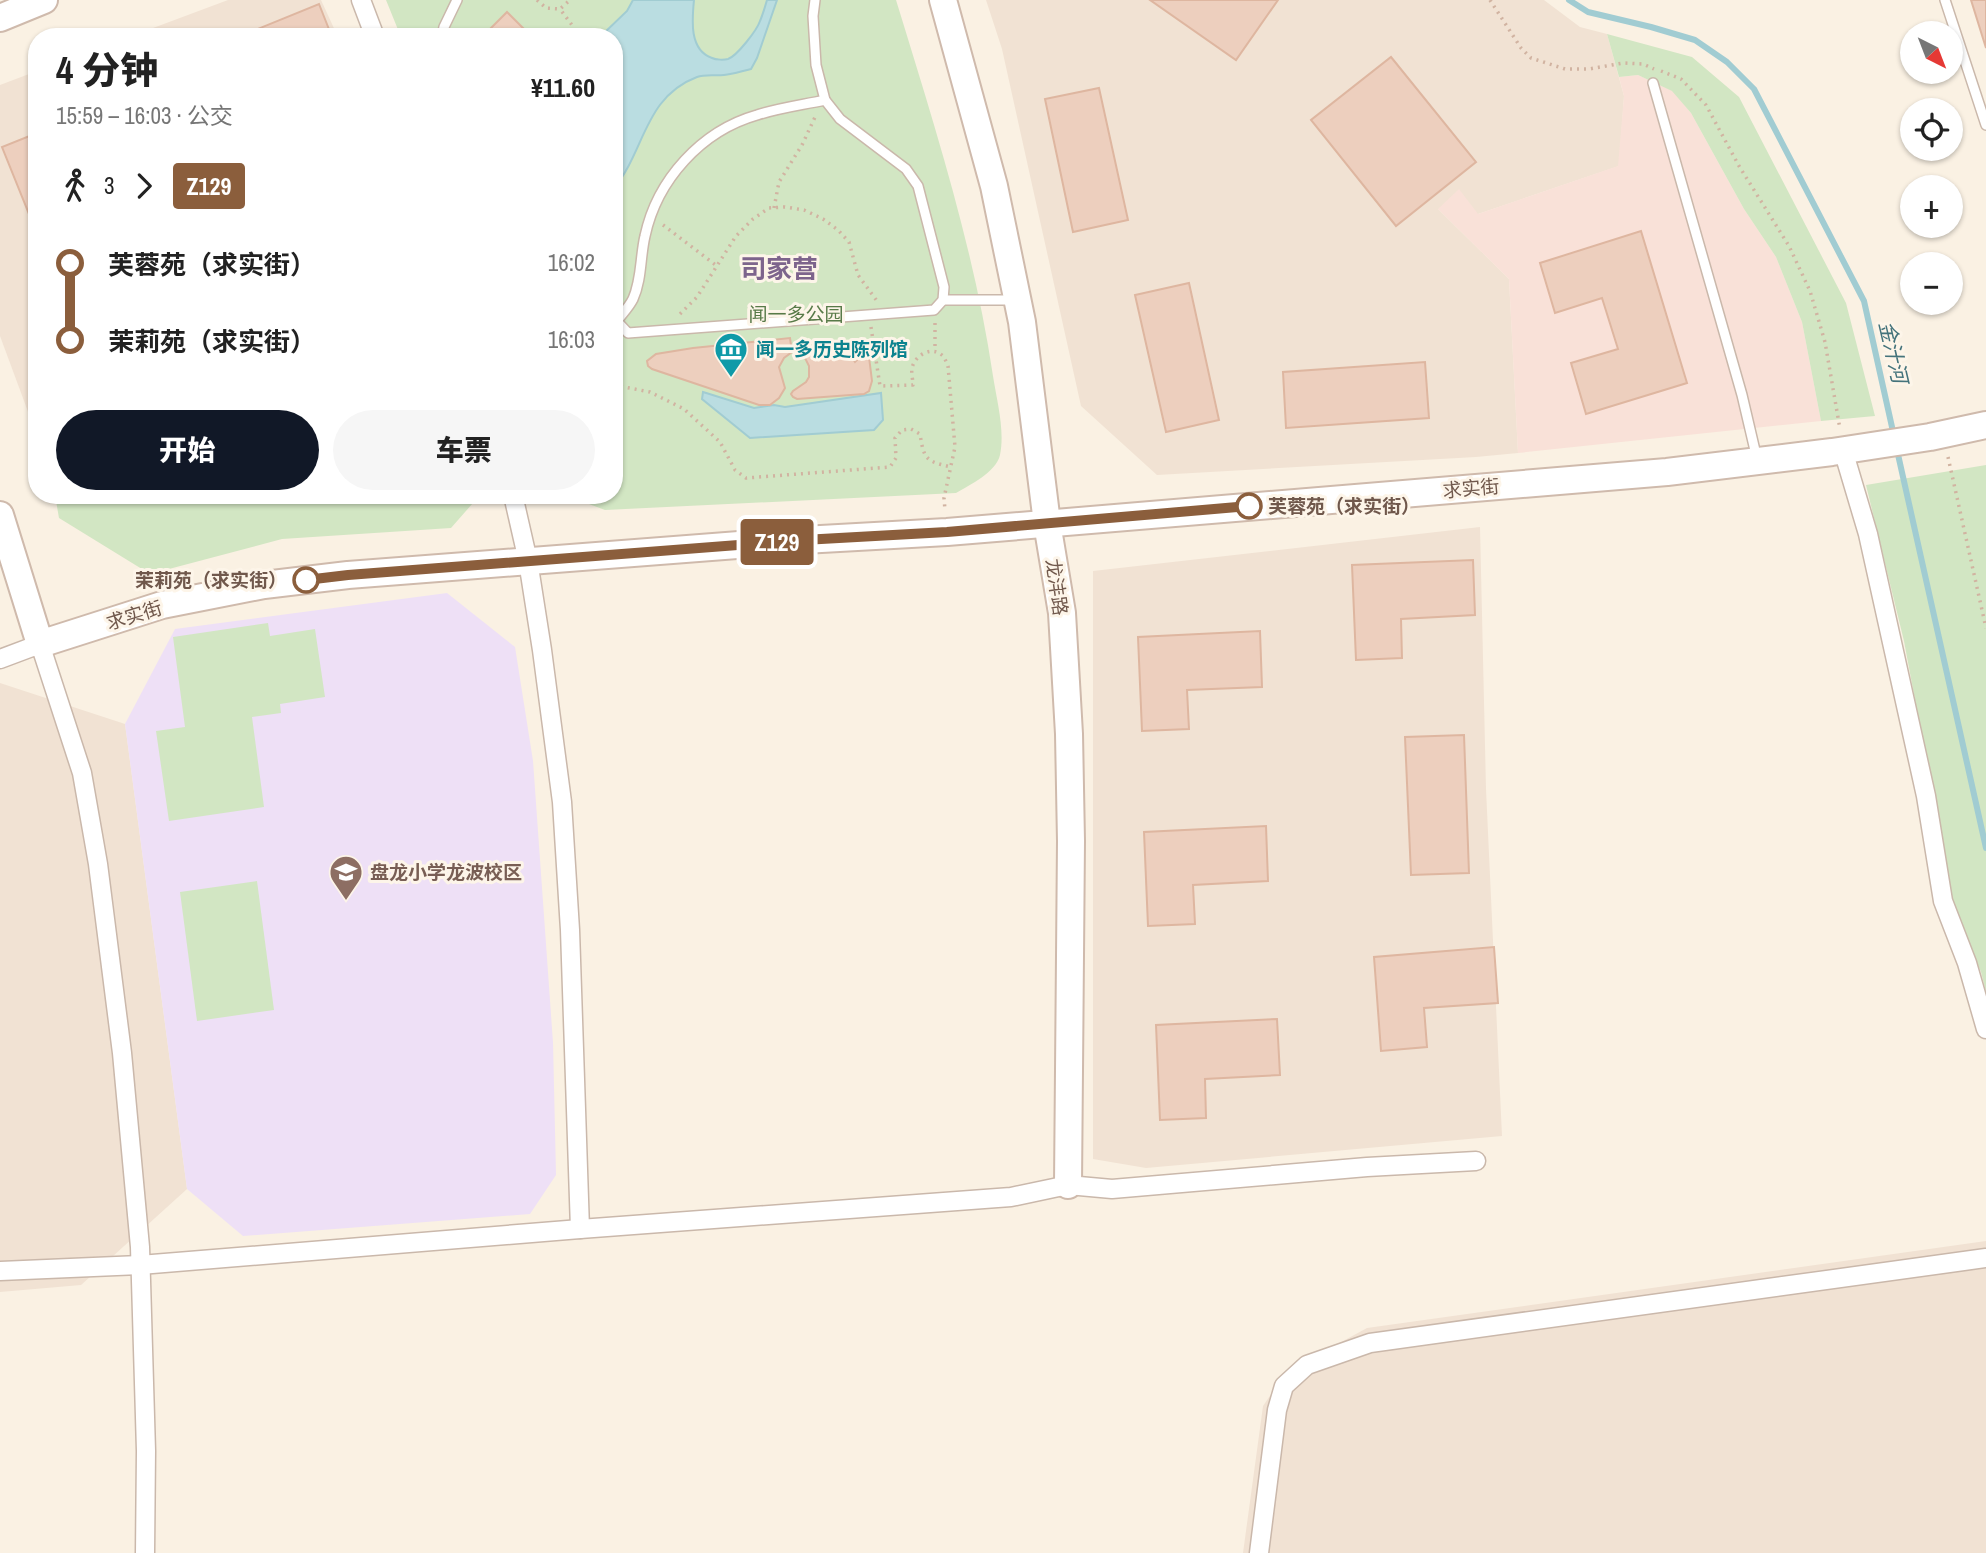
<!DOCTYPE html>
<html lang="zh">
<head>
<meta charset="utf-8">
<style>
	body { margin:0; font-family:"Archivo Narrow","Noto Sans SC",sans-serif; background:#f6f6f6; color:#222; height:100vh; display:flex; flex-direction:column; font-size:26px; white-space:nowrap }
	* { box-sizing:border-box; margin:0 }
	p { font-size:23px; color:#767676 }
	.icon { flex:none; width:38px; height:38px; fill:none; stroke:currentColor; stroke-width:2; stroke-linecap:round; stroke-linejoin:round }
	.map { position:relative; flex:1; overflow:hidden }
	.sheet { position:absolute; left:28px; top:28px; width:595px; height:476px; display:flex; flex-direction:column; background:#fff; border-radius:28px; box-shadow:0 2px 5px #0004 }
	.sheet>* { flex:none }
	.badge { padding:0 14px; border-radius:5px; font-size:24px; line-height:46px }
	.needle { width:46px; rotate:138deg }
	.buttons { position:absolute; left:1900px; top:21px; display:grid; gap:14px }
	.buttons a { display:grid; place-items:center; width:63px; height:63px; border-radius:50%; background:#fff; box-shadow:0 2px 5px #0004; font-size:35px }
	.map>.badge { position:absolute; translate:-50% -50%; box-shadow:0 0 0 4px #fff }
	.legs { display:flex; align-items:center; gap:10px; height:77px; padding:0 28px; font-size:23px }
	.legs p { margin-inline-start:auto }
	.summary { display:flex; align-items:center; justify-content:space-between; height:119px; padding:0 28px }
	h1 { font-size:38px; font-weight:800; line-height:52px }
	.cta { display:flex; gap:14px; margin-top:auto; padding:14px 28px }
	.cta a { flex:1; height:80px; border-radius:42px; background:#111827; color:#fff; font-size:28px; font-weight:800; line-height:80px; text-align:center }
	.cta a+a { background:#f6f6f6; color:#222 }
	ul { padding:0 28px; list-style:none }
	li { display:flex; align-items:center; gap:24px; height:77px; font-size:26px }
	li i { display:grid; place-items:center; width:10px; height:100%; margin:0 9px; background:currentColor }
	li i::after { content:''; width:18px; height:18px; margin:-9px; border:5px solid; border-radius:50%; background:#fff }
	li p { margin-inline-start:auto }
	li:first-child i { background:linear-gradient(#0000 50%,currentColor 0) }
	li:last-child i { background:linear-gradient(currentColor 50%,#0000 0) }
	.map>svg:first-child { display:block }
	.residential { fill:#f1e2d3 }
	.commercial { fill:#f9e1d8 }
	.education { fill:#eee0f6 }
	.green { fill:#d2e6c3 }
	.water { fill:#badde1; stroke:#a1ccd2; stroke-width:2 }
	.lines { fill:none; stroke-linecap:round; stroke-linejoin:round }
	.stream { stroke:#a1ccd2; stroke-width:6 }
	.building { fill:#edcfbe; stroke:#deb6a0; stroke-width:2 }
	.lane-casing { stroke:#cab8ab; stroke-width:12 }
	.street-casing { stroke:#cab8ab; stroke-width:21 }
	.secondary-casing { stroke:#cfbaac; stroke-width:30 }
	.path { stroke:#d1b3a1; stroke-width:3.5; stroke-dasharray:2 5; stroke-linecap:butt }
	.lane { stroke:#fff; stroke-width:9 }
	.street { stroke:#fff; stroke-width:18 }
	.secondary { stroke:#fff; stroke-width:26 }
	.line-1-casing { stroke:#fff; stroke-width:16 }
	.line-1 { stroke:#8b5e3c; stroke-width:10 }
	.stop-1-dot { fill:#fff; stroke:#8b5e3c; stroke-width:3.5 }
	.labels { text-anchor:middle; stroke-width:6; stroke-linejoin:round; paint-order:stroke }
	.park-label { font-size:19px; fill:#587a48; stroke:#fdf5e9 }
	.culture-label { font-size:19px; font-weight:bold; fill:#0d838f; stroke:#fdf5e9; text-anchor:start }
	.street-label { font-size:19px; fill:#70584c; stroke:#fdf5e9 }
	.stop-label { font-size:19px; font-weight:bold; fill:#70584c; stroke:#fdf5e9; text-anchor:start }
	.education-label { font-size:19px; font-weight:bold; fill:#785e54; stroke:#fdf5e9; text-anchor:start }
	.water-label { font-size:21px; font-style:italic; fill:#44737b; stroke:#fdf5e9 }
	.district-label { font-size:26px; font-weight:bold; fill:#7d648c; stroke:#fdf5e9 }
</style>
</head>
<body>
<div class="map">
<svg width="1986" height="1553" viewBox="0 0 1986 1553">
	<rect width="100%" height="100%" fill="#faf1e3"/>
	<g class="residential">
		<polygon points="228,0 321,0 338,37 129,37"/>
		<polygon points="986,0 1544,0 1580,27 1607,34 1624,96 1619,166 1478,214 1438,209 1509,279 1518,453 1476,457 1157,475 1081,406 1002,49"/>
		<polygon points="37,71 37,436 0,336 0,85"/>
		<polygon points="1480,527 1486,789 1502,1136 1146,1168 1093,1159 1093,571"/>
		<polygon points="0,683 125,724 187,1189 81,1285 0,1292"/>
		<polygon points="1986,1241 1986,1553 1243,1553 1263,1406 1286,1372 1367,1328"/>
	</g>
	<polygon class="commercial" points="1638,75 1673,91 1691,113 1744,209 1776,257 1802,322 1821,421 1518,453 1509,279 1438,209 1459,189 1478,214 1618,166 1624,96 1619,77"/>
	<polygon class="education" points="447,593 515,647 533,761 553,1043 556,1175 530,1214 243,1236 187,1189 125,724 175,629"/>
	<g class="green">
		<path d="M 386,0 L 896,0 C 934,124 974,248 993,376 C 997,402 1005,430 1000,455 C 996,472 970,485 956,493 L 605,510 L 565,495 L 614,495 L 614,37 L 401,37 Z"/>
		<polygon points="1607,34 1692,57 1739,97 1846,303 1875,416 1821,421 1802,322 1776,257 1744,209 1691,113 1672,91 1638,75 1619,77"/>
		<polygon points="1986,465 1986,992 1981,972 1954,908 1904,641 1866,485"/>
		<polygon points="55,495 480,495 451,528 282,539 150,574 59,518"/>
		<polygon points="268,623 270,636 315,629 325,697 280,704 281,713 252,717 264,807 169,821 156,731 185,727 173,637"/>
		<polygon points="257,881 274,1010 197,1021 180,892"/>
	</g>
	<g class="water">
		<path d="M 633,0 L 694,0 C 692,20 689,50 712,58 C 716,60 724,60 728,59 C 737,56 757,30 760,21 C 763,14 765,7 767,0 L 777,0 L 757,58 L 751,69 C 742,71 733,74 724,75 C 715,76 705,74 697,77 C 644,97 645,151 614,188 L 614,69 L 620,58 L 614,50 L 614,37 L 603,37 L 602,35 L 627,11 Z"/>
		<polygon points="703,392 754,408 774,405 785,407 881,393 883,420 874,430 750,438 702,399"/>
	</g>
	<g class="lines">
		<g class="stream">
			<polyline points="1569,0 1588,12 1651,27 1695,40 1727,62 1754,89 1864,301 1894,436"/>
			<polyline points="1897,450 1986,848"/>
		</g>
	</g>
	<g class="building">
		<polygon points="1150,0 1278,0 1236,60"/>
		<polygon points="1971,0 1986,0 1986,48"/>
		<polygon points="319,4 332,37 238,37"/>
		<polygon points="507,12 532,37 482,37"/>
		<polygon points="1391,57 1476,162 1396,226 1311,120"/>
		<polygon points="1099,88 1128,220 1073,232 1045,99"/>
		<polygon points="37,133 37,217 31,219 2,147"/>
		<polygon points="1641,231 1687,383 1586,414 1571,363 1618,349 1602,298 1555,313 1540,263"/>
		<polygon points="1189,283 1219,420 1166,432 1135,295"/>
		<polygon points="790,338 792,352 784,358 779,367 785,388 779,398 770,405 759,405 652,369 648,366 647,361 656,354 693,348"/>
		<polygon points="849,344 854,346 857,350 857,356 853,359 855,362 868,349 872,381 869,391 864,394 797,399 793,397 791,394 793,391 806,382 809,377 809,366 804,356 806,351 816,347"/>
		<polygon points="1425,362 1429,418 1286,428 1283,372"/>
		<polygon points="1473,560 1475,615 1401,619 1402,658 1356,660 1352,565"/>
		<polygon points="1260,631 1262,687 1187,690 1189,729 1142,731 1138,637"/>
		<polygon points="1464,735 1469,873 1411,875 1405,737"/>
		<polygon points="1266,826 1268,881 1193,885 1195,924 1148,926 1144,832"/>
		<polygon points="1494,947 1498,1003 1424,1008 1427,1047 1381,1051 1374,957"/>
		<polygon points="1277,1019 1280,1075 1205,1079 1206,1118 1160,1120 1156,1025"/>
	</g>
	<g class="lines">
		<defs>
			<g id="lane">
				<polyline points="1945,0 1986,125"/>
				<polyline points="442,37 444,27 457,0"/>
				<polyline points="1653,83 1742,395 1757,459"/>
				<polyline points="943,300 1015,300"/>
				<polyline points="614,318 628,333 934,310 943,300 944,287 918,186 906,169 840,119 825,100 816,65 813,16 815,0"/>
				<path d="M 617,321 C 622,314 629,307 633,299 C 642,279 640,257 645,236 C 657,180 701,131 757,115 C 779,108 802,105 825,100"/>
			</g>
			<g id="street">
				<polyline points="361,0 375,37"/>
				<polyline points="1843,450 1868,534 1926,796 1943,901 1967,963 1986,1029"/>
				<polyline points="513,495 528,561 542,650 562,802 570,930 580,1229"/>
				<polyline points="0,659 40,644 82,773 98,864 122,1053 140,1247 146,1451 145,1553"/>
				<polyline points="0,1271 140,1265 580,1229 1011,1197 1068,1185 1112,1189 1367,1167 1476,1161"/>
				<polyline points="1259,1553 1277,1410 1284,1386 1307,1365 1370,1343 1986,1258"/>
			</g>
			<g id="secondary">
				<polyline points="943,0 994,186 1022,322 1047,523 1062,613 1069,734 1071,841 1068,1185"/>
				<polyline points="0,18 44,0"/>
				<polyline points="0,515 40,644 162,605 264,585 348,575 803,540 947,532 1667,472 1832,452 1930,437 1986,425"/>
			</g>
		</defs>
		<use href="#lane" class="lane-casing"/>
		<use href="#street" class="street-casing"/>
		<use href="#secondary" class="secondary-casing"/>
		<g class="path">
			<polyline points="537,0 546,8 560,9"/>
			<polyline points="1490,0 1521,48 1531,58 1565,69 1589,69 1623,63 1643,64 1654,69"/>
			<polyline points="566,37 572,25 560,9 570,0"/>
			<polyline points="1661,71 1681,79 1706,105 1739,166 1789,246 1810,291 1825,342 1840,429"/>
			<polyline points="774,208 779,182 802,145 816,115"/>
			<polyline points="663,225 717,266"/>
			<polyline points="680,314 697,297 736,236 753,219 769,208 785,207 804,210 823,219 838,230 849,242 858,275 877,301"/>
			<polyline points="935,323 935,351"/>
			<path d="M 871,327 L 880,386 L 913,385 C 913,380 911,373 912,368 C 915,355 932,345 943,356 C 945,359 947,363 948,366 L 955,447 L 944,498 L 945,510"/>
			<path d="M 614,385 L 650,392 L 684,409 L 720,442 L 735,470 L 746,478 L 890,467 L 896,458 L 895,438 L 902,430 L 911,429 L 920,434 C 924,460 926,461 951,467"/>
			<polyline points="1948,457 1986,628"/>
		</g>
		<use href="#lane" class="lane"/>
		<use href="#street" class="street"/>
		<use href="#secondary" class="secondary"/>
	</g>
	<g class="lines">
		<defs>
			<polyline id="line-1" points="306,580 348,575 803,540 947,532 1249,506"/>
		</defs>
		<use href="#line-1" class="line-1-casing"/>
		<use href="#line-1" class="line-1"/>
	</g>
	<defs>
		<symbol id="museum-pin" viewBox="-11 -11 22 30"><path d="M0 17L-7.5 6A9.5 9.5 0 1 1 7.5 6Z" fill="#0f9aa8" stroke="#fdf5e9"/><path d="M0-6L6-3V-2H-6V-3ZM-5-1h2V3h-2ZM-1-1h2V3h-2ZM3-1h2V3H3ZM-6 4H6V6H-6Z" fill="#fff"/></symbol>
		<symbol id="school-pin" viewBox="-11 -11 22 30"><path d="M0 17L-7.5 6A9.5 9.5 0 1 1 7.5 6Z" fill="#8d6e63" stroke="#fdf5e9"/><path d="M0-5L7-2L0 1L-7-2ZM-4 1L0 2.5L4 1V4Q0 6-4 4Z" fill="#fff"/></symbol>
	</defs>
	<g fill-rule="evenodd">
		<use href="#museum-pin" x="712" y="330" width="38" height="52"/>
		<use href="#school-pin" x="327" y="853" width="38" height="52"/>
	</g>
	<g class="stop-1-dot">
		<circle cx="1249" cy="506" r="12"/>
		<circle cx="306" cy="580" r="12"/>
	</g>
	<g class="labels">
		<g class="park-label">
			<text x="796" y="321">闻一多公园</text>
		</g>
		<g class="culture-label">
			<text x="756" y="356">闻一多历史陈列馆</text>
		</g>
		<g class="street-label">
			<text transform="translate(1471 488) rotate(-5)" y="7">求实街</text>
			<text transform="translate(1057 587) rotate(82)" y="7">龙沣路</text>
			<text transform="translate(134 615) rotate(-17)" y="7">求实街</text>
		</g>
		<g class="stop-label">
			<text x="1268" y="513">芙蓉苑（求实街）</text>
			<text x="287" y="587" text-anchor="end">茉莉苑（求实街）</text>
		</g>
		<g class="education-label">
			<text x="370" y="879">盘龙小学龙波校区</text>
		</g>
		<g class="water-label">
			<text transform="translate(1893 352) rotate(77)" y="7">金汁河</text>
		</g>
		<g class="district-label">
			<text x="779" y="278">司家营</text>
		</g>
	</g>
</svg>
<div class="buttons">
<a><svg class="needle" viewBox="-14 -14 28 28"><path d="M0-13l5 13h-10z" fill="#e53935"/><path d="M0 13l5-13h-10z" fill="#767676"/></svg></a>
<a><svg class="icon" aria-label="locate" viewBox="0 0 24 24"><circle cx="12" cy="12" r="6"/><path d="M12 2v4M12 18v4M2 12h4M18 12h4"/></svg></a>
<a>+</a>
<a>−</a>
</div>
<b class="badge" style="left:777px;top:542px;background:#8b5e3c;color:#fff">Z129</b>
<section class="sheet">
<div class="summary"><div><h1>4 分钟</h1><p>15:59 – 16:03 · 公交</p></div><b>¥11.60</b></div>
<div class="legs"><svg class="icon" aria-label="walk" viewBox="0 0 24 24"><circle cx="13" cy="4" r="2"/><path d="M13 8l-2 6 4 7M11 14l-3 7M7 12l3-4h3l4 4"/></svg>3<svg class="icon" aria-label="forward" viewBox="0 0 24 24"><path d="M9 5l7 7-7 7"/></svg><b class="badge" style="background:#8b5e3c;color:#fff">Z129</b></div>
<ul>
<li><i style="color:#8b5e3c"></i><b>芙蓉苑（求实街）</b><p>16:02</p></li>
<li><i style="color:#8b5e3c"></i><b>茉莉苑（求实街）</b><p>16:03</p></li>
</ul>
<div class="cta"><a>开始</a><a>车票</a></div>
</section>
</div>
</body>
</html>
